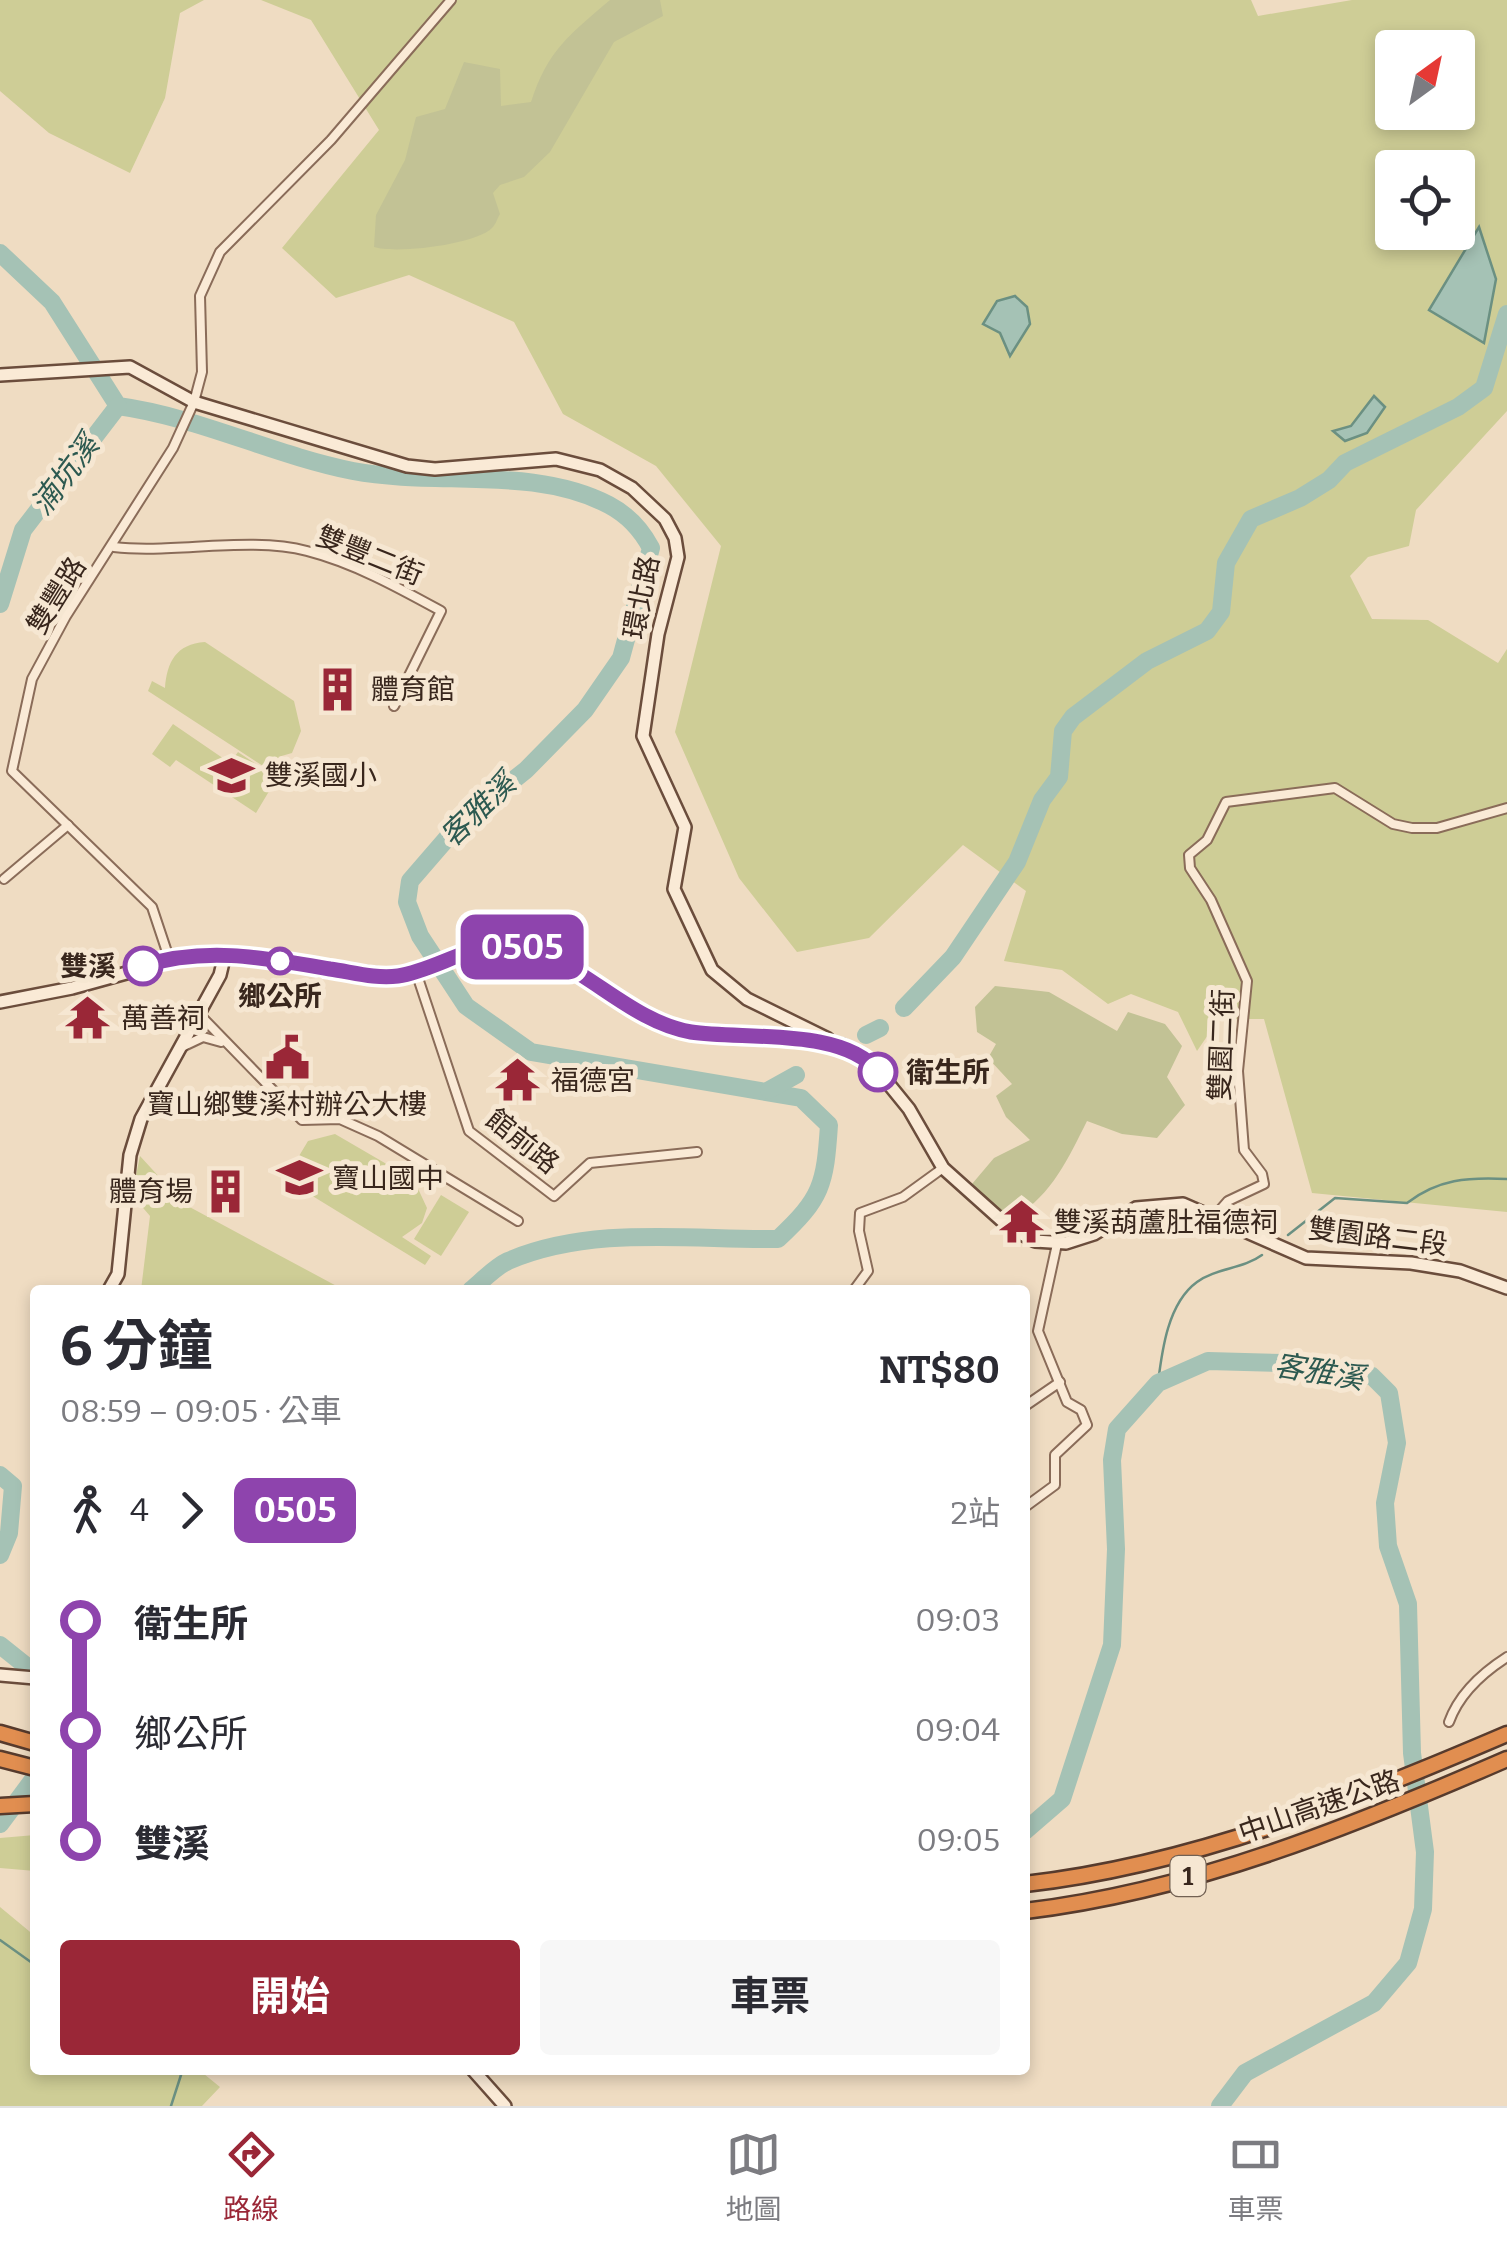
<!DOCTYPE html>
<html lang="zh-TW">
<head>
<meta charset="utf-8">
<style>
	body { margin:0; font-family:Bitter,"Noto Sans TC",serif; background:#f7f7f7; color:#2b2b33; height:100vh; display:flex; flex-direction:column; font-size:38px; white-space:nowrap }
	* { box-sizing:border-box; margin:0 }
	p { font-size:32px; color:#7c7c81 }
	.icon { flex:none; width:55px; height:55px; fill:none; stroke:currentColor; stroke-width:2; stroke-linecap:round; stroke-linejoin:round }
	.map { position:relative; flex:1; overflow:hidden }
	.panel { position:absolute; left:30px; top:1285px; width:1000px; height:790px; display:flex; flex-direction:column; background:#fff; border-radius:10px; box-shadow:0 5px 15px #0003 }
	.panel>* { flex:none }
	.badge { padding:0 20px; border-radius:15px; font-size:35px; line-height:65px }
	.needle { width:65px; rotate:33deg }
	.controls { position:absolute; left:1375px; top:30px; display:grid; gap:20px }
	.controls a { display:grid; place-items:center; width:100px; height:100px; border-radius:10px; background:#fff; box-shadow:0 5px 15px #0003; font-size:50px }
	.map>.badge { position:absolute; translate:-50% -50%; box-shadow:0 0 0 5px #fff }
	.legs { display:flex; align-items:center; gap:15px; height:110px; padding:0 30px; font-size:32px }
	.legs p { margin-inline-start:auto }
	.overview { display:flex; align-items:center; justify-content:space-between; height:170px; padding:0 30px }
	h1 { font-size:55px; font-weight:700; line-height:75px }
	.cta { display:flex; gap:20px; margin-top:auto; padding:20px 30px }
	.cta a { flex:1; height:115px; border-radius:10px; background:#9a2737; color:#fff; font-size:40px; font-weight:700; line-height:115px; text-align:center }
	.cta a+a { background:#f7f7f7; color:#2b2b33 }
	ul { padding:0 30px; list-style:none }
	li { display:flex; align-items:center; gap:35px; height:110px; font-size:38px }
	li i { display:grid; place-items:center; width:15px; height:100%; margin:0 12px; background:currentColor }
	li i::after { content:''; width:25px; height:25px; margin:-12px; border:8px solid; border-radius:50%; background:#fff }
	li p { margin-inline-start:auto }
	li:first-child i { background:linear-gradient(#0000 50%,currentColor 0) }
	li:last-child i { background:linear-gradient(currentColor 50%,#0000 0) }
	.dock { display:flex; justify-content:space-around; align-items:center; height:140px; border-top:2px solid #e1e1e2; background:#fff; font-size:28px; color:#7c7c81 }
	.dock a { display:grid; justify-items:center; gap:5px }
	.dock .current { color:#9a2737 }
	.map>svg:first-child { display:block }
	.green { fill:#cecd96; fill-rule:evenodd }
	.cemetery { fill:#c2c295 }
	.water { fill:#a5c2b5; stroke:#6b9082; stroke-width:2.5 }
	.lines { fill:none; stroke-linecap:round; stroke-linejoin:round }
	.stream { stroke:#6b9082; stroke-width:2.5 }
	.river { stroke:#a5c2b5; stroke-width:18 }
	.street-casing { stroke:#8a6c59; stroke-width:12 }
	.secondary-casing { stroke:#6b4d3c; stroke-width:16 }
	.highway-casing { stroke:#573b2d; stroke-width:19 }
	.street { stroke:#faead6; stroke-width:8 }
	.secondary { stroke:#faead6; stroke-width:11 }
	.highway { stroke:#e18e50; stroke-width:14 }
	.line-1-casing { stroke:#fff; stroke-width:22 }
	.line-1 { stroke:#8e44ad; stroke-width:15 }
	.stop-1-dot { fill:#fff; stroke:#8e44ad; stroke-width:5 }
	.labels { text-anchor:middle; stroke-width:10; stroke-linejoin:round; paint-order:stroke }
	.shield { fill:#f6e7d2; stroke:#726153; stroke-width:2.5 }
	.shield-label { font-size:25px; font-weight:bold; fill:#39271d }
	.street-label { font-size:28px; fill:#39271d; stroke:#f6e7d2 }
	.poi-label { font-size:28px; fill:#39271d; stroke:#f6e7d2; text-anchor:start }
	.stop-label { font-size:28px; font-weight:bold; fill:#39271d; stroke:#f6e7d2; text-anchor:end }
	.water-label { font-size:30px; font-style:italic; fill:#2c5950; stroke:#f6e7d2 }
</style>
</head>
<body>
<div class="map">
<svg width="1507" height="2106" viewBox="0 0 1507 2106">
	<rect width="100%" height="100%" fill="#efdcc2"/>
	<g class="green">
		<polygon points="0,0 204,0 180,13 165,98 130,173 49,133 0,91"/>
		<path d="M 261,0 L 1251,0 L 1258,16 L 1352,0 L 1507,0 L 1507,411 L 1416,510 L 1409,546 L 1368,557 L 1350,576 L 1372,619 L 1428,620 L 1498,663 L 1507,649 L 1507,1212 L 1312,1193 L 1264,1019 L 1219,1019 L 1197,1051 L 1178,1012 L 1131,994 L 1108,1004 L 1062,970 L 1004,961 L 1026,891 L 963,845 L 869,938 L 797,952 L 739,878 L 675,732 L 721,546 L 656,466 L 563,414 L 514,322 L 409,275 L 336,298 L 282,248 L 379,130 L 311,20 ZM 1392,48 L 1458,48 L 1458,112 L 1392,112 ZM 1392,168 L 1458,168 L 1458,232 L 1392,232 Z"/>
		<path d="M 205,642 L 294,701 L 301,731 L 292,753 L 278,757 L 295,767 L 286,781 L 148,691 L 152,681 L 165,688 C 167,662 176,644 205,642 Z"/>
		<polygon points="173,724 230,763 238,752 277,778 256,813 176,760 170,767 152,754"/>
		<polygon points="335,1134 414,1180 427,1208 422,1223 402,1237 431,1256 425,1265 275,1173 281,1164 298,1174 296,1161 308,1141"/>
		<polygon points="140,1156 184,1204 344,1290 141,1290 150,1216 132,1195"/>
		<polygon points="441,1195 469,1212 441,1256 414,1239"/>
		<polygon points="35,1835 35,1871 0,1868 0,1838"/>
		<polygon points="0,1907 35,1936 35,2070 199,2070 220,2087 202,2106 0,2106"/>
	</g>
	<g class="cemetery">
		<path d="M 610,0 L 660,0 L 663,16 L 614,42 L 550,152 L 524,177 L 500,185 L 493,193 L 500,214 C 497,219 496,224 492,228 C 475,245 395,254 374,247 L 376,215 L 405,160 L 416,117 L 445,109 L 464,62 L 500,69 L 501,106 L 531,102 C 548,50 569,35 610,0 Z"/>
		<path d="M 995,986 L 1049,992 L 1117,1031 L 1128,1012 L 1165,1024 L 1182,1046 L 1167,1077 L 1185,1105 L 1157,1138 L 1122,1134 L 1087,1121 C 1067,1161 1049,1201 1007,1221 L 972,1184 L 994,1158 L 1030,1140 L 1006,1117 L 996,1096 L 1012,1084 L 988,1058 L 996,1044 L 977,1032 L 975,1007 Z"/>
	</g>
	<g class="water">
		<polygon points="1479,227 1496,279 1484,343 1429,310"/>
		<polygon points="1015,296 1027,307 1030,324 1010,356 1000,333 983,324 997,301"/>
		<polygon points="1374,396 1385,407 1367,433 1345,441 1333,431 1351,426"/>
	</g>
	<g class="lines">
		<g class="stream">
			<path d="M 1288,1235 L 1335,1198 L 1407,1203 C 1438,1179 1468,1177 1507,1179"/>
			<path d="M 1158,1383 C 1162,1350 1168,1303 1197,1282 C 1216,1268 1243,1269 1262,1255"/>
			<polyline points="0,1940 35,1965"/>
			<polyline points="171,2106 181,2075 176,2070"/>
		</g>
		<g class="river">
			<path d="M 0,253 L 52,302 L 118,406 C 198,417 273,455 353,471 C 436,487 532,465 609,505 C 628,515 641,529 651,548 L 621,658 L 585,710 L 526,770 L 461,822 L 410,881 L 407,902 L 420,936 L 466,1006 L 531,1052 L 801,1098 L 829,1125 C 825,1185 822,1198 778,1239 C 690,1240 592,1225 508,1261 C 495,1267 482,1281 471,1290"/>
			<polyline points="0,604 23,530 118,406"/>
			<polyline points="904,1008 953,957 1017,862 1042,800 1059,777 1063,731 1073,717 1147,661 1207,631 1221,612 1226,563 1251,519 1300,498 1329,480 1345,463 1458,407 1484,388 1507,314"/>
			<polyline points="866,1035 880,1028"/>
			<polyline points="769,1090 796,1075"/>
			<polyline points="0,1475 13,1486 9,1533 0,1555"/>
			<polyline points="0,1645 35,1673"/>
			<polyline points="0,1824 35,1777"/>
			<polyline points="1025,1831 1062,1799 1112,1645 1116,1549 1112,1460 1117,1429 1158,1383 1208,1361 1283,1363 1372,1376 1389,1393 1397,1443 1385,1503 1388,1546 1408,1604 1412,1753 1425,1852 1423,1909 1408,1963 1374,2003 1245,2073 1220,2106"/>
		</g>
		<defs>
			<g id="street">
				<path d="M 114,547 C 171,554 251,536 307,551 C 354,563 399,588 441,611 L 394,706"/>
				<polyline points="4,879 68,825"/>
				<polyline points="169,958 152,907 12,771 32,679 66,616 173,448 194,402 202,372 200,296 220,252 331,140 451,0"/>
				<polyline points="416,972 469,1131 554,1196 590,1163 697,1152"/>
				<polyline points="198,1013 302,1120 340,1119 378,1136 518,1221"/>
				<polyline points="184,1046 203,1037 221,1042"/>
				<polyline points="1214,1217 1228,1201 1264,1184 1262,1174 1244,1150 1238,1071 1247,981 1211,900 1190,868 1189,855 1207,840 1226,802 1335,788 1393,824 1412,828 1437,828 1507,808"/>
				<polyline points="854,1290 868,1271 859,1231 860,1213 903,1197 943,1168"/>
				<polyline points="1025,1406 1060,1382"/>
				<polyline points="1025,1507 1055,1485 1055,1455 1087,1425 1081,1410 1067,1402 1038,1331 1057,1244"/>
				<path d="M 1449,1722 C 1459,1694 1482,1673 1507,1657"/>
			</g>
			<g id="secondary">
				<polyline points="0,375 130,367 194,402 407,466 435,469 556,459 600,470 632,488 665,519 675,538 678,557 658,634 643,736 685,827 674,889 712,970 747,999 828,1039"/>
				<polyline points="0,1002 72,988 199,953 395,976 497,944 522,947 556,961 658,1021 688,1031 842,1045 870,1061 909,1109 943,1168 1010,1228 1035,1241 1066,1243 1094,1234 1136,1208 1183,1204 1306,1258 1411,1263 1460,1271 1507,1288"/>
				<polyline points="109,1290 118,1274 130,1155 141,1119 220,975 225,954"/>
				<polyline points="0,1675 35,1678"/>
				<polyline points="473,2070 505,2106"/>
			</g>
			<g id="highway">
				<polyline points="0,1733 35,1743"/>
				<polyline points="0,1759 35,1768"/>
				<polyline points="0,1806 35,1804"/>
				<path d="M 1025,1884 C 1193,1865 1353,1800 1507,1734"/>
				<path d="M 1025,1911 C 1193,1891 1353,1826 1507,1759"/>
			</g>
		</defs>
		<use href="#street" class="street-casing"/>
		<use href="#secondary" class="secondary-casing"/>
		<use href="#highway" class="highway-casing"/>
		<use href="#street" class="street"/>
		<use href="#secondary" class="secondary"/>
		<use href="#highway" class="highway"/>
	</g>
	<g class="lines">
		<defs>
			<path id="line-1" d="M 143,966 C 206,946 266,958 330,969 C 352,972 375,979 398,976 C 439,970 480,936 522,947 C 583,962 628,1021 691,1032 C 743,1040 844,1027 878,1072"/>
		</defs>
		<use href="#line-1" class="line-1-casing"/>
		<use href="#line-1" class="line-1"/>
	</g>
	<defs>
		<symbol id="building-bare" viewBox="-9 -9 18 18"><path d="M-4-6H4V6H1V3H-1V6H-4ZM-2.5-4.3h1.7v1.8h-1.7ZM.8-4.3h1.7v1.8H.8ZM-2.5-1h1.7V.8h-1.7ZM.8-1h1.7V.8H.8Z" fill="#9a2737" stroke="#f6e7d2" stroke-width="2.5" paint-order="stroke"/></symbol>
		<symbol id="school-bare" viewBox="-9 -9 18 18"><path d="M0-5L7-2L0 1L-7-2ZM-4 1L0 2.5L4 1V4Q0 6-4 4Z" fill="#9a2737" stroke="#f6e7d2" stroke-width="2.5" paint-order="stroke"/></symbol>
		<symbol id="temple-bare" viewBox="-9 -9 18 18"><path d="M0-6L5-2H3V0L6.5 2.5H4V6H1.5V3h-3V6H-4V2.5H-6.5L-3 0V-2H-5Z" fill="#9a2737" stroke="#f6e7d2" stroke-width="2.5" paint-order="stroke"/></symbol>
		<symbol id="civic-bare" viewBox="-9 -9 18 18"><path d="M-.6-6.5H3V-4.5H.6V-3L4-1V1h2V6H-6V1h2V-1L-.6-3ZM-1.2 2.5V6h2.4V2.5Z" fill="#9a2737" stroke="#f6e7d2" stroke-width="2.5" paint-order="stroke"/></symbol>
	</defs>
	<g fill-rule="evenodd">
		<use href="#building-bare" x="306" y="658" width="63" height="63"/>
		<use href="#school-bare" x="200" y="744" width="63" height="63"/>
		<use href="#temple-bare" x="56" y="986" width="63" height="63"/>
		<use href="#civic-bare" x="256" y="1026" width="63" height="63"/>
		<use href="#temple-bare" x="486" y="1048" width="63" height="63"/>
		<use href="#school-bare" x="268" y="1146" width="63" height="63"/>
		<use href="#building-bare" x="194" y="1160" width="63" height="63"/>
		<use href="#temple-bare" x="990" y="1190" width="63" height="63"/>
	</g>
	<g class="stop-1-dot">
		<circle cx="280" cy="961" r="12"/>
		<circle cx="143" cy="966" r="18"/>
		<circle cx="878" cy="1072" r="18"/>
	</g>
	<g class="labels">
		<rect class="shield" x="1170.5" y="1856" width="35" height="40" rx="8"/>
		<g class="shield-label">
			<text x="1188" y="1885">1</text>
		</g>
		<g class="street-label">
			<text transform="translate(370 555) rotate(22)" y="10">雙豐二街</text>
			<text transform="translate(56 595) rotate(-58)" y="10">雙豐路</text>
			<text transform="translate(641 597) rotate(-79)" y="10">環北路</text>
			<text transform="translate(1221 1045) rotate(-88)" y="10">雙園二街</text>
			<text transform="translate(523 1141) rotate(39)" y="10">館前路</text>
			<text transform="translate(1378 1236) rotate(7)" y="10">雙園路二段</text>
			<text transform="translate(1319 1806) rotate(-19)" y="10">中山高速公路</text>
		</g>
		<g class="poi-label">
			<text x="371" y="699">體育館</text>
			<text x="265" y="785">雙溪國小</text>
			<text x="121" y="1028">萬善祠</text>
			<text x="551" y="1090">福德宮</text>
			<text x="287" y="1114" text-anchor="middle">寶山鄉雙溪村辦公大樓</text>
			<text x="332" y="1188">寶山國中</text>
			<text x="193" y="1201" text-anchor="end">體育場</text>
			<text x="1054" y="1232">雙溪葫蘆肚福德祠</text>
		</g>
		<g class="stop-label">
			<text x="116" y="976">雙溪</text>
			<text x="280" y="1006" text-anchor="middle">鄉公所</text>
			<text x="906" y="1082" text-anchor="start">衛生所</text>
		</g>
		<g class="water-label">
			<text transform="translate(65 475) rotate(-53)" y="10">湳坑溪</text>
			<text transform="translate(478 810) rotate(-44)" y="10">客雅溪</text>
			<text transform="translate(1319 1372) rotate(9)" y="10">客雅溪</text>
		</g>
	</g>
</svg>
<div class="controls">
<a><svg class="needle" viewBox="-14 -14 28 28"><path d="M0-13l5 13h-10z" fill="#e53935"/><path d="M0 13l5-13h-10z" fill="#7c7c81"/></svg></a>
<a><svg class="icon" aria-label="locate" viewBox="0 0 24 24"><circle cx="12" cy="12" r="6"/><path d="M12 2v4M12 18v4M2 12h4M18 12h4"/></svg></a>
</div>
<b class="badge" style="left:522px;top:947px;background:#8e44ad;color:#fff">0505</b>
<section class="panel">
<div class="overview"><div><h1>6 分鐘</h1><p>08:59 – 09:05 · 公車</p></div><b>NT$80</b></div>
<div class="legs"><svg class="icon" aria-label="walk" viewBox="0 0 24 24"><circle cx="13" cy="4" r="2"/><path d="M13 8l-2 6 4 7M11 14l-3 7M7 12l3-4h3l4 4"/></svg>4<svg class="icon" aria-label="forward" viewBox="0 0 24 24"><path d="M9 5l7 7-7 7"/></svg><b class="badge" style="background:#8e44ad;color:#fff">0505</b><p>2站</p></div>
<ul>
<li><i style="color:#8e44ad"></i><b>衛生所</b><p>09:03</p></li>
<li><i style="color:#8e44ad"></i><span>鄉公所</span><p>09:04</p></li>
<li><i style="color:#8e44ad"></i><b>雙溪</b><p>09:05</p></li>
</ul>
<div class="cta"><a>開始</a><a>車票</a></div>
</section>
</div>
<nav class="dock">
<a class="current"><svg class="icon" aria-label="directions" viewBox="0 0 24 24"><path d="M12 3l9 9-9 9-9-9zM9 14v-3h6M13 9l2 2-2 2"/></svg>路線</a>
<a><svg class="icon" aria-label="map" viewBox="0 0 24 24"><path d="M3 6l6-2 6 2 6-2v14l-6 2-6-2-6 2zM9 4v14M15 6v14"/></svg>地圖</a>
<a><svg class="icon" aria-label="tickets" viewBox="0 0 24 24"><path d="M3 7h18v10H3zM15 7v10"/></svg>車票</a>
</nav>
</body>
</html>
